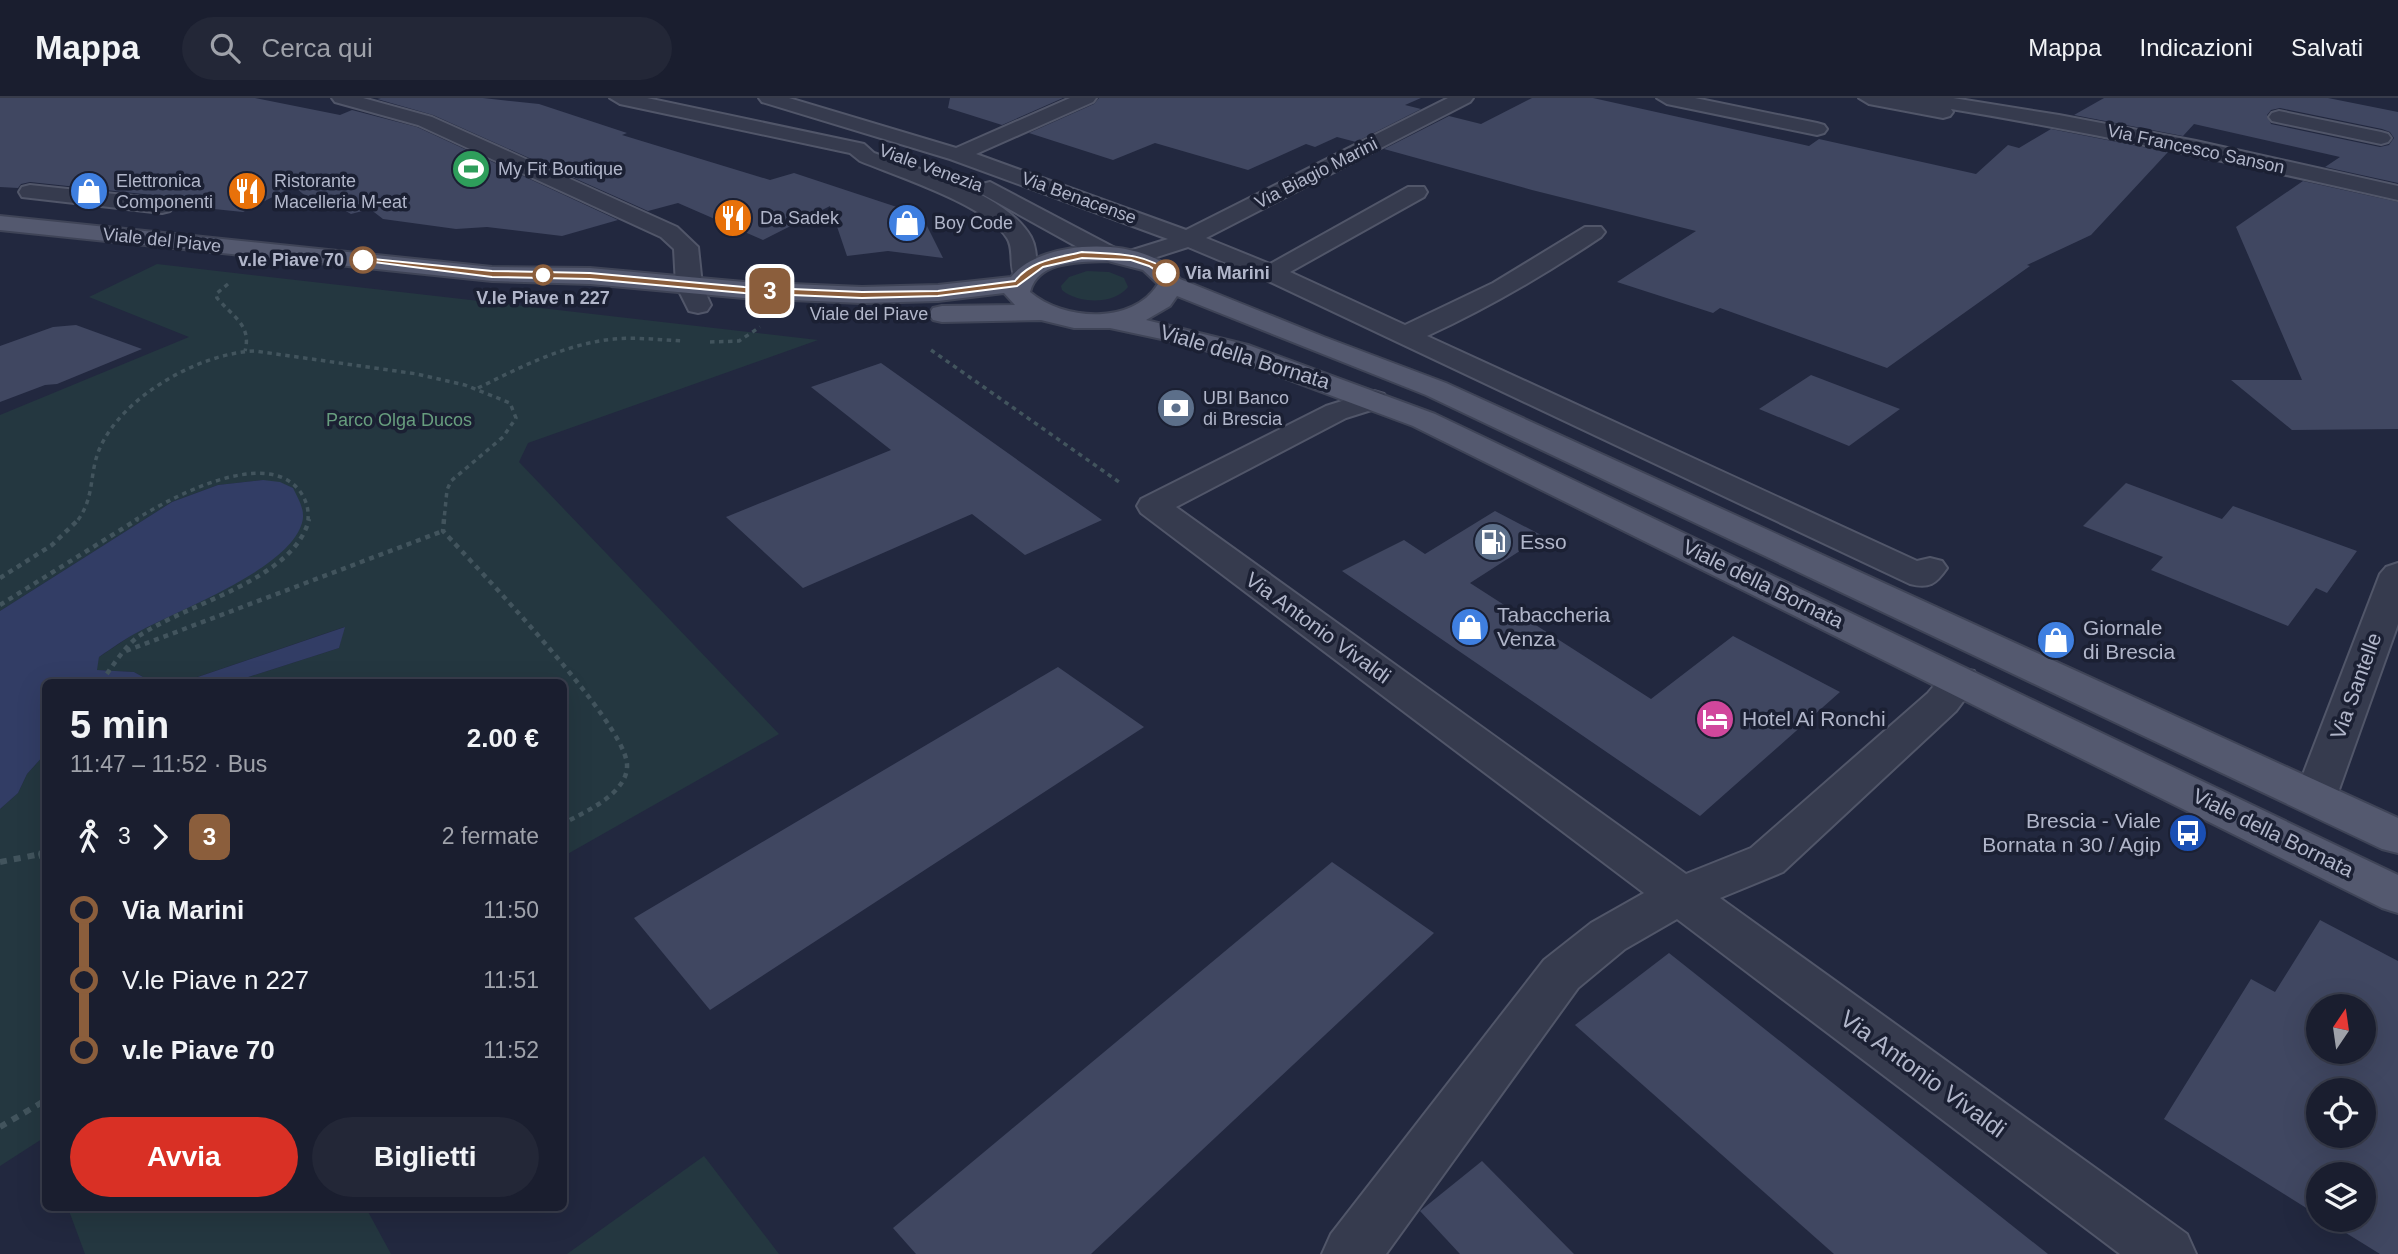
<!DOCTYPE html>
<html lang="it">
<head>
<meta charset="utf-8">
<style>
	body { margin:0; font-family:Arial,sans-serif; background:#232737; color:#f1f3f6; height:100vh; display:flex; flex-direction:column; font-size:26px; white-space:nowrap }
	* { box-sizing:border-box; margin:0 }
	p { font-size:23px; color:#9fa2aa }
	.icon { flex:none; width:38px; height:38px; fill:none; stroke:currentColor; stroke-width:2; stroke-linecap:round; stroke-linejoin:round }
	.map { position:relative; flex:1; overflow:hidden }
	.panel { position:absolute; left:42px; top:581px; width:525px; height:532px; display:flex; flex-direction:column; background:#1a1e2f; border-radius:10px; box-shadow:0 7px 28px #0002,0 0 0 2px #383c4b }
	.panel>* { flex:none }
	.badge { padding:0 14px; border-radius:10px; font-size:24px; line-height:46px }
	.needle { width:46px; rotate:13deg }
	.buttons { position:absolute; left:2306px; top:896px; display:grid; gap:14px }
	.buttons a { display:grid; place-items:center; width:70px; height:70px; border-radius:50%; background:#1a1e2f; box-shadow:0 7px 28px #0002,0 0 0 2px #383c4b; font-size:35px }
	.map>.badge { position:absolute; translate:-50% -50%; box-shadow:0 0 0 4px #fff }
	.legs { display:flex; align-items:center; gap:10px; height:77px; padding:0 28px; font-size:23px }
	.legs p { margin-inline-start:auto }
	.headline { display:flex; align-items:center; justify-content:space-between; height:119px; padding:0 28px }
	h1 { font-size:38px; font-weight:800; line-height:52px }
	.button { display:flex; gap:14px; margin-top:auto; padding:14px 28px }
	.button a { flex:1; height:80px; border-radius:42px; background:#d93025; color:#fff; font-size:28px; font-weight:800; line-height:80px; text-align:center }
	.button a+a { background:#232737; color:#f1f3f6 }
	ul { padding:0 28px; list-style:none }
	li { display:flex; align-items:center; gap:24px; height:70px; font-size:26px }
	li i { display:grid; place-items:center; width:10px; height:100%; margin:0 9px; background:currentColor }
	li i::after { content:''; width:18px; height:18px; margin:-9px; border:5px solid; border-radius:50%; background:#1a1e2f }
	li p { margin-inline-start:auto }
	li:first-child i { background:linear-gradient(#0000 50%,currentColor 0) }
	li:last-child i { background:linear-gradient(currentColor 50%,#0000 0) }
	header { display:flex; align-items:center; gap:42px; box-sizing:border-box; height:98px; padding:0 35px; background:#1a1e2f; border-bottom:2px solid #383c4b }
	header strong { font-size:33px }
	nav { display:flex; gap:38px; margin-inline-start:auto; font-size:24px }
	.search { width:490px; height:63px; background:#232737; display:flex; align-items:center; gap:18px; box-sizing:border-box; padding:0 24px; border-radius:38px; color:#9fa2aa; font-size:26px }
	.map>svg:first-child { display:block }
	.green { fill:#243740 }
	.water { fill:#323d65 }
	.building { fill:#404761; fill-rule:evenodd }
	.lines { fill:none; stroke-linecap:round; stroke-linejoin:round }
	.minor-casing { stroke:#515669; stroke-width:4 }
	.major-casing { stroke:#3f4457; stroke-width:4 }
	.path-far2 { stroke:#42545d; stroke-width:3.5; stroke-dasharray:4.5 4.5; stroke-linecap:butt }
	.path-far1 { stroke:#42545d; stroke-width:4.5; stroke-dasharray:5 5; stroke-linecap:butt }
	.path { stroke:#42545d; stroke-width:6; stroke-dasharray:7 7; stroke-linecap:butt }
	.minor { fill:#363b4e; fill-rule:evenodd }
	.major { fill:#54596f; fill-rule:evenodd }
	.line-1 { fill:#8b5e3c; stroke:#fff; stroke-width:2 }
	.stop-1-dot { fill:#fff; stroke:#8b5e3c; stroke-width:3.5 }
	.labels { text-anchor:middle; stroke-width:7; stroke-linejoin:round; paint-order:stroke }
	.far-street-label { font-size:18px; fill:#b1b6ca; stroke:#1b2033 }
	.far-poi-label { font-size:18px; fill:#b1b6ca; stroke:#1b2033; text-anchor:start }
	.far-stop-label { font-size:18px; font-weight:bold; fill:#b1b6ca; stroke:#1b2033; text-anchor:end }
	.far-park-label { font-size:18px; fill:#679d7e; stroke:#1b2033 }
	.street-label { font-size:21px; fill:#b1b6ca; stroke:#1b2033 }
	.poi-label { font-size:21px; fill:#b1b6ca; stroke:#1b2033; text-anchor:start }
	.near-street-label { font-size:24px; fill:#b1b6ca; stroke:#1b2033 }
</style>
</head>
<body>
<header>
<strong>Mappa</strong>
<div class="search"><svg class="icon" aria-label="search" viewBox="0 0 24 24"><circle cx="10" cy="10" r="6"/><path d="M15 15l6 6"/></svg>Cerca qui</div>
<nav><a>Mappa</a><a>Indicazioni</a><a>Salvati</a></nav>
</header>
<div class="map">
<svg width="2398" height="1156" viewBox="0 0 2398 1156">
	<rect width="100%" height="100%" fill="#22283f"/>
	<g class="green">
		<polygon points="157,166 818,242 528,345 519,364 779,636 564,758 564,584 233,584 339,550 344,529 183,584 152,584 134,574 96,572 99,559 138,533 241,482 263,382 218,387 172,404 0,513 0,317 189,239 89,199"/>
		<path d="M 1087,173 L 1109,174 L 1124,180 L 1128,189 C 1114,207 1078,206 1062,192 L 1061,188 L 1069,179 Z"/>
		<polygon points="45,656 45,1039 0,1068 0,711 18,695 27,676"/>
		<polygon points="704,1058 779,1156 567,1156"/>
		<polygon points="68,1110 366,1110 391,1156 85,1156"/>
	</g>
	<g class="water">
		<path d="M 263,382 L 280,384 L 293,390 C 298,401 306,412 302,425 C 288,472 181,510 140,533 C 126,540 112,550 99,559 L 97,572 L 134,574 L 152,584 L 46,584 L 45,656 L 27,676 L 18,695 L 0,711 L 0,513 L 172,404 L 218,387 Z"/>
		<polygon points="345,529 339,550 233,584 183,584"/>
	</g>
	<g class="building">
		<polygon points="0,0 255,0 340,17 352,12 417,29 618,122 562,138 487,129 456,131 383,121 370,111 351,116 335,107 320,111 294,88 243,114 175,107 171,100 162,98 30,84 21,86 18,90 0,89"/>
		<polygon points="381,0 483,0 539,6 627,35 622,37 770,82 794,75 918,116 924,122 943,160 888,153 847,158 830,108 763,142 678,105 648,113 433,17 377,1"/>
		<polygon points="950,0 1063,0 1002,27 948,10"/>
		<polygon points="1099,0 1421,0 1405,7 1421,11 1356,44 1337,39 1315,49 1306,46 1248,72 1155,45 1113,62 1029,35 1094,6"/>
		<polygon points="1532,0 1593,0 1809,48 1819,41 1976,76 2008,47 2019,50 2051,31 2168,54 2091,137 2027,167 2030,168 1887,270 1720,210 1713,215 1617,184 1696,133 1532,92 1384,51 1449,18 1481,26"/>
		<path d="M 2104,0 L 2328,0 L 2398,14 L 2398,85 L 2325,69 L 2340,59 L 2194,26 L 2183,38 L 2074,17 ZM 2280,10 L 2382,31 L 2390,34 L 2394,40 L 2389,47 L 2380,49 L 2271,26 L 2267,17 L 2271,12 Z"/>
		<polygon points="2303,83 2398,104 2398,331 2292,332 2231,282 2302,282 2236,129"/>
		<polygon points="76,227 142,251 57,286 45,287 0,304 0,248 53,229"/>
		<polygon points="881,265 1102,422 1025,457 972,416 803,490 726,419 891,352 811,289"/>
		<polygon points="1811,277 1900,311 1849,348 1759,311"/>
		<polygon points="2126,385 2222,421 2233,408 2357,453 2327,495 2316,490 2288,528 2151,472 2163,459 2083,428"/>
		<polygon points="1495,413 1543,438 1470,485 1651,601 1733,538 1840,594 1700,718 1342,473 1404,442 1425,456"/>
		<polygon points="1058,569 1144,629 710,912 634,820"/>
		<polygon points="1332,764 1434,835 1091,1156 916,1156 893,1130"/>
		<path d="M 2320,822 L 2398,863 L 2398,1156 L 2380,1156 L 2325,1122 L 2364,1122 L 2364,1076 L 2319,1076 L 2319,1118 L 2164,1021 L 2251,881 L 2275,894 ZM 2319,908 L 2364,908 L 2364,954 L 2319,954 ZM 2319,992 L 2364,992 L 2364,1038 L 2319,1038 Z"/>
		<polygon points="1669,855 2048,1156 1834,1156 1575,927"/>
		<polygon points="1482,1063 1574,1156 1460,1156 1420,1113"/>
	</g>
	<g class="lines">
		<defs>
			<g id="minor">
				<polygon points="332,0 363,0 432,19 677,129 698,149 702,187 711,207 707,213 698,215 689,213 676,187 674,151 661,139 418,27 335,4"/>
				<path d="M 610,0 L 647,0 L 864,46 L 874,55 C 919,71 1006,95 1031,139 C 1037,150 1036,164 1037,176 L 1034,181 L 1025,183 L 1016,181 C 1008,169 1015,152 1007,140 C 987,107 896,78 860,63 L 850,55 L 620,6 Z"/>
				<path d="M 759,0 L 789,0 L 956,50 L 1070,0 L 1096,0 L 1093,4 L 976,56 L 1186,132 L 1448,0 L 1473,0 L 1470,4 L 1206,140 L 1270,166 L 1408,89 L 1424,89 L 1427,94 L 1424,99 L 1290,174 L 1405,227 L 1493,185 L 1585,129 L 1601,129 L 1605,134 L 1601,139 C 1546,176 1488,210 1427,238 L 1917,463 L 1930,460 L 1942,463 L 1947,470 C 1936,486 1929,491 1910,486 L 1262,180 L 1188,149 L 1132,167 L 1123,165 L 1120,160 L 1123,155 L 1168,141 L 950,61 L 762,4 Z"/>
				<polygon points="1657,0 1695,0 1817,25 1824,27 1827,31 1824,35 1817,37 1667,6"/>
				<path d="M 1859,0 L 1953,0 L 2059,17 L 2196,43 L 2398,88 L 2398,102 C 2249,68 2101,36 1951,11 L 1953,14 L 1950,18 L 1943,20 L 1869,6 Z"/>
				<polygon points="2279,13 2381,34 2388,36 2391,40 2388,44 2381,46 2272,23 2269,19 2272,15"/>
				<polygon points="990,84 1117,151 1120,156 1117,161 1108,163 1099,161 982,96 979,91 982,86"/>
				<polygon points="30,87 162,101 170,103 173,108 170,113 162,115 22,99 19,94 22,89"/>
				<path d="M 1374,293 L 1384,296 L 1389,302 L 1384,308 L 1346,320 L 1176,409 L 1686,776 L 1751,750 L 1928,595 C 1943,577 1950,567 1974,573 L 1979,582 L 1956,613 L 1783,774 L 1720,800 L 2187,1136 L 2196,1156 L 2120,1156 L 1677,821 L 1625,851 L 1578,890 L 1386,1156 L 1322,1156 L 1331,1136 L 1544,862 L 1591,825 L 1644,795 L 1141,415 L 1137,408 L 1141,401 L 1326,308 Z"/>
				<polygon points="2398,465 2398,526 2336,700 2330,711 2315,715 2300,711 2294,700 2380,476 2386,469"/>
			</g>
			<path id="major" d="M 0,118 L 492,169 L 590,170 L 744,184 L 862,189 L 938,187 L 1011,179 C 1042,139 1151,137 1180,181 L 1324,239 L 1446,285 L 2398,720 L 2398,755 L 2382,751 L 1426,297 L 1177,198 L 1170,208 L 1146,222 L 1248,247 L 1435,316 L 2398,777 L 2398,815 L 2382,810 L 1413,328 L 1228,259 L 1185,246 L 1110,230 L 1074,230 L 1041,222 L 942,224 L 933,222 L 929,216 L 933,210 L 942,208 L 1015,207 L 1004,195 L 938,203 L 862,205 L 744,200 L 590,186 L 492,183 L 0,132 ZM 1108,163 L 1143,172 L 1158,186 C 1133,227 1064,223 1030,194 C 1038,162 1081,164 1108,163 Z"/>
		</defs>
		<use href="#minor" class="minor-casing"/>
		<use href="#major" class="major-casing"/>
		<g class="path-far2">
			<path d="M 228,186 L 216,196 L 217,200 C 232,218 252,227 245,253"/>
			<polyline points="710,244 739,243 760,229"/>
			<polyline points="931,252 1119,384"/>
			<path d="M 478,290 C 521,269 565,246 614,241 C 637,239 661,242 684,243"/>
			<path d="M 78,422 C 95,398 89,377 99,352 C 121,299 199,255 255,253 L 417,276 L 465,287 L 510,305 L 516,320 L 503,339 L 451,383 L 447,392 L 444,422"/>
			<path d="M 135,422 C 170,400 264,349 299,392 C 306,401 309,411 308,422"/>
		</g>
		<g class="path-far1">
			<path d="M 444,421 L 443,433 C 478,471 624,623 627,666 C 629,695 585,714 564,725"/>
			<polyline points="0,480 52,447 79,421"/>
			<polyline points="0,507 138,421"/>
			<polyline points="126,553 443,433"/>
			<path d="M 101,584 C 113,568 123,550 139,538 C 185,506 295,482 309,421"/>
		</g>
		<g class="path">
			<polyline points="46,740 41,756 46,771"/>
			<polyline points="0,764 41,756"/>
			<polyline points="0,1029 46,1002"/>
		</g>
		<use href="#minor" class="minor"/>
		<use href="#major" class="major"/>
	</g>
	<path class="line-1" d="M 1082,154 C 1113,156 1146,154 1170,175 L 1163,177 L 1149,168 L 1131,162 L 1082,160 L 1043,169 L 1017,188 L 938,198 L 862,200 L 744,195 L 590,181 L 492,179 L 358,162 L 363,160 L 492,173 L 590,175 L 744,189 L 862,194 L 938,193 L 1015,183 C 1031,162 1057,160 1082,154 Z"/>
	<defs>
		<symbol id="stadium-disc" viewBox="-11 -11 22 22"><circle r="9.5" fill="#2e9e5b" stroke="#1b2033"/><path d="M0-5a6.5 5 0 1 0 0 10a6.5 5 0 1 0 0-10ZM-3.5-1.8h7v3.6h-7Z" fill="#fff"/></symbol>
		<symbol id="shop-disc" viewBox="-11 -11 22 22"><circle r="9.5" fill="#3f7fe0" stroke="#1b2033"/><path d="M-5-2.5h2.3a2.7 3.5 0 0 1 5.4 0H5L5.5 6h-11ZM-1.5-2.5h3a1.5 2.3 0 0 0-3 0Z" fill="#fff"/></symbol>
		<symbol id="restaurant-disc" viewBox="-11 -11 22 22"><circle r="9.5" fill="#e8710a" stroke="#1b2033"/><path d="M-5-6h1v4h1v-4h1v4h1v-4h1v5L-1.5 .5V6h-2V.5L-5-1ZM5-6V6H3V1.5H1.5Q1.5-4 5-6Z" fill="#fff"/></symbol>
		<symbol id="bank-disc" viewBox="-11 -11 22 22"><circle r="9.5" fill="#5c6f8a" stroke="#1b2033"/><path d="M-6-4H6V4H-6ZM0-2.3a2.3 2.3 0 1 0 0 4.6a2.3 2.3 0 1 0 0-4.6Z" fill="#fff"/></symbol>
		<symbol id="fuel-disc" viewBox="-11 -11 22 22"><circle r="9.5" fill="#5c6f8a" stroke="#1b2033"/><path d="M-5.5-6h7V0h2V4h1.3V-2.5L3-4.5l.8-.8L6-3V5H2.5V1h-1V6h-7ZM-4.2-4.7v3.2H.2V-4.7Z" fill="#fff"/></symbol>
		<symbol id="hotel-disc" viewBox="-11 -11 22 22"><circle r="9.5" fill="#d1479c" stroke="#1b2033"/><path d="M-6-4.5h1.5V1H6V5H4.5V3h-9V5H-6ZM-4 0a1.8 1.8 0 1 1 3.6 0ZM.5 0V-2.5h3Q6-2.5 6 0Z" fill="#fff"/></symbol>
		<symbol id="bus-disc" viewBox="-11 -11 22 22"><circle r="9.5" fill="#1a4fb4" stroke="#1b2033"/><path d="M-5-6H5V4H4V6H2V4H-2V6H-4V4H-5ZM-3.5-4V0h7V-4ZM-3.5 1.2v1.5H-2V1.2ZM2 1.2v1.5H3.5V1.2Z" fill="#fff"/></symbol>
	</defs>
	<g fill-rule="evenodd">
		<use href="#stadium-disc" x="449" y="49" width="44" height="44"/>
		<use href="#shop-disc" x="67" y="71" width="44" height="44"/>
		<use href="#restaurant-disc" x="225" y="71" width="44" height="44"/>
		<use href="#restaurant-disc" x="711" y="98" width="44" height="44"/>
		<use href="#shop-disc" x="885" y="103" width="44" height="44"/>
		<use href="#bank-disc" x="1154" y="288" width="44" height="44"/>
		<use href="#fuel-disc" x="1471" y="422" width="44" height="44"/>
		<use href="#shop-disc" x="1448" y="507" width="44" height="44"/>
		<use href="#shop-disc" x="2034" y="520" width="44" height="44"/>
		<use href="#hotel-disc" x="1693" y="599" width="44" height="44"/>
		<use href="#bus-disc" x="2166" y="713" width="44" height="44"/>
	</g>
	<g class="stop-1-dot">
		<circle cx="363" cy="162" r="12"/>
		<circle cx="1166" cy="175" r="12"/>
		<circle cx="543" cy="177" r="9"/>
	</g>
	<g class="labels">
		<g class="far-street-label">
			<text transform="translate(2196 51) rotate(12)" y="6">Via Francesco Sanson</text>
			<text transform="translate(931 70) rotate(20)" y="6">Viale Venezia</text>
			<text transform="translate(1316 75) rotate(-27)" y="6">Via Biagio Marini</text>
			<text transform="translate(1079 100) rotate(20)" y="6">Via Benacense</text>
			<text transform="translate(162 142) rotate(6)" y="6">Viale del Piave</text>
			<text x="869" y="222">Viale del Piave</text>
		</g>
		<g class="far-poi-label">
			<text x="498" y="77">My Fit Boutique</text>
			<text x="116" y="89">Elettronica<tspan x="116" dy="21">Componenti</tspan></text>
			<text x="274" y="89">Ristorante<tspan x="274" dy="21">Macelleria M-eat</tspan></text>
			<text x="760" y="126">Da Sadek</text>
			<text x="934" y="131">Boy Code</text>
			<text x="1203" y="306">UBI Banco<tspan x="1203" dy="21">di Brescia</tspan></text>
		</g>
		<g class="far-stop-label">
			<text x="344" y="168">v.le Piave 70</text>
			<text x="1185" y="181" text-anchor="start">Via Marini</text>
			<text x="543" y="206" text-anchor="middle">V.le Piave n 227</text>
		</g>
		<g class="far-park-label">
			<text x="399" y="328">Parco Olga Ducos</text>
		</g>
		<g class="street-label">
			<text transform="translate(1245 259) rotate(17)" y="7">Viale della Bornata</text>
			<text transform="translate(1763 486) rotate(26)" y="7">Viale della Bornata</text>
			<text transform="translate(1318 530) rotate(36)" y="7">Via Antonio Vivaldi</text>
			<text transform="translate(2356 588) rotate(-70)" y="7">Via Santelle</text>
			<text transform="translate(2273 735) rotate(26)" y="7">Viale della Bornata</text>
		</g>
		<g class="poi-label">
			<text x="1520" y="451">Esso</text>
			<text x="1497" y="524">Tabaccheria<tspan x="1497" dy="24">Venza</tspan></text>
			<text x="2083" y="537">Giornale<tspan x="2083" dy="24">di Brescia</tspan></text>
			<text x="1742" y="628">Hotel Ai Ronchi</text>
			<text x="2161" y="730" text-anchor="end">Brescia - Viale<tspan x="2161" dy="24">Bornata n 30 / Agip</tspan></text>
		</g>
		<g class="near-street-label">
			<text transform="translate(1923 976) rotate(36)" y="8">Via Antonio Vivaldi</text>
		</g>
	</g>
</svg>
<div class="buttons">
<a><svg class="needle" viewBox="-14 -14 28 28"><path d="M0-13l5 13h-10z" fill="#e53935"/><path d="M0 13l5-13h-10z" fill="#9fa2aa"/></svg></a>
<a><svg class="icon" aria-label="locate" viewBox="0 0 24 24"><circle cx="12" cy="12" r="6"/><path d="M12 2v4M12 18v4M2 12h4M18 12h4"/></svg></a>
<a><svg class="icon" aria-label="layers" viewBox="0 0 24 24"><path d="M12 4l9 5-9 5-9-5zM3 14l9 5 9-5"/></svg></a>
</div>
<b class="badge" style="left:770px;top:193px;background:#8b5e3c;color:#fff">3</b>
<section class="panel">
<div class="headline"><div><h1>5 min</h1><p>11:47 – 11:52 · Bus</p></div><b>2.00 €</b></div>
<div class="legs"><svg class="icon" aria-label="walk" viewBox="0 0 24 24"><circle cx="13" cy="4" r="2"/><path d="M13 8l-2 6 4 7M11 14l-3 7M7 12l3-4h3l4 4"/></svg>3<svg class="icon" aria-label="forward" viewBox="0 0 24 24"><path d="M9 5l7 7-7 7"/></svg><b class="badge" style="background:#8b5e3c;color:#fff">3</b><p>2 fermate</p></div>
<ul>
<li><i style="color:#8b5e3c"></i><b>Via Marini</b><p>11:50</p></li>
<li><i style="color:#8b5e3c"></i><span>V.le Piave n 227</span><p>11:51</p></li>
<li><i style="color:#8b5e3c"></i><b>v.le Piave 70</b><p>11:52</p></li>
</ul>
<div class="button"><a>Avvia</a><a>Biglietti</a></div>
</section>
</div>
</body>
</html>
